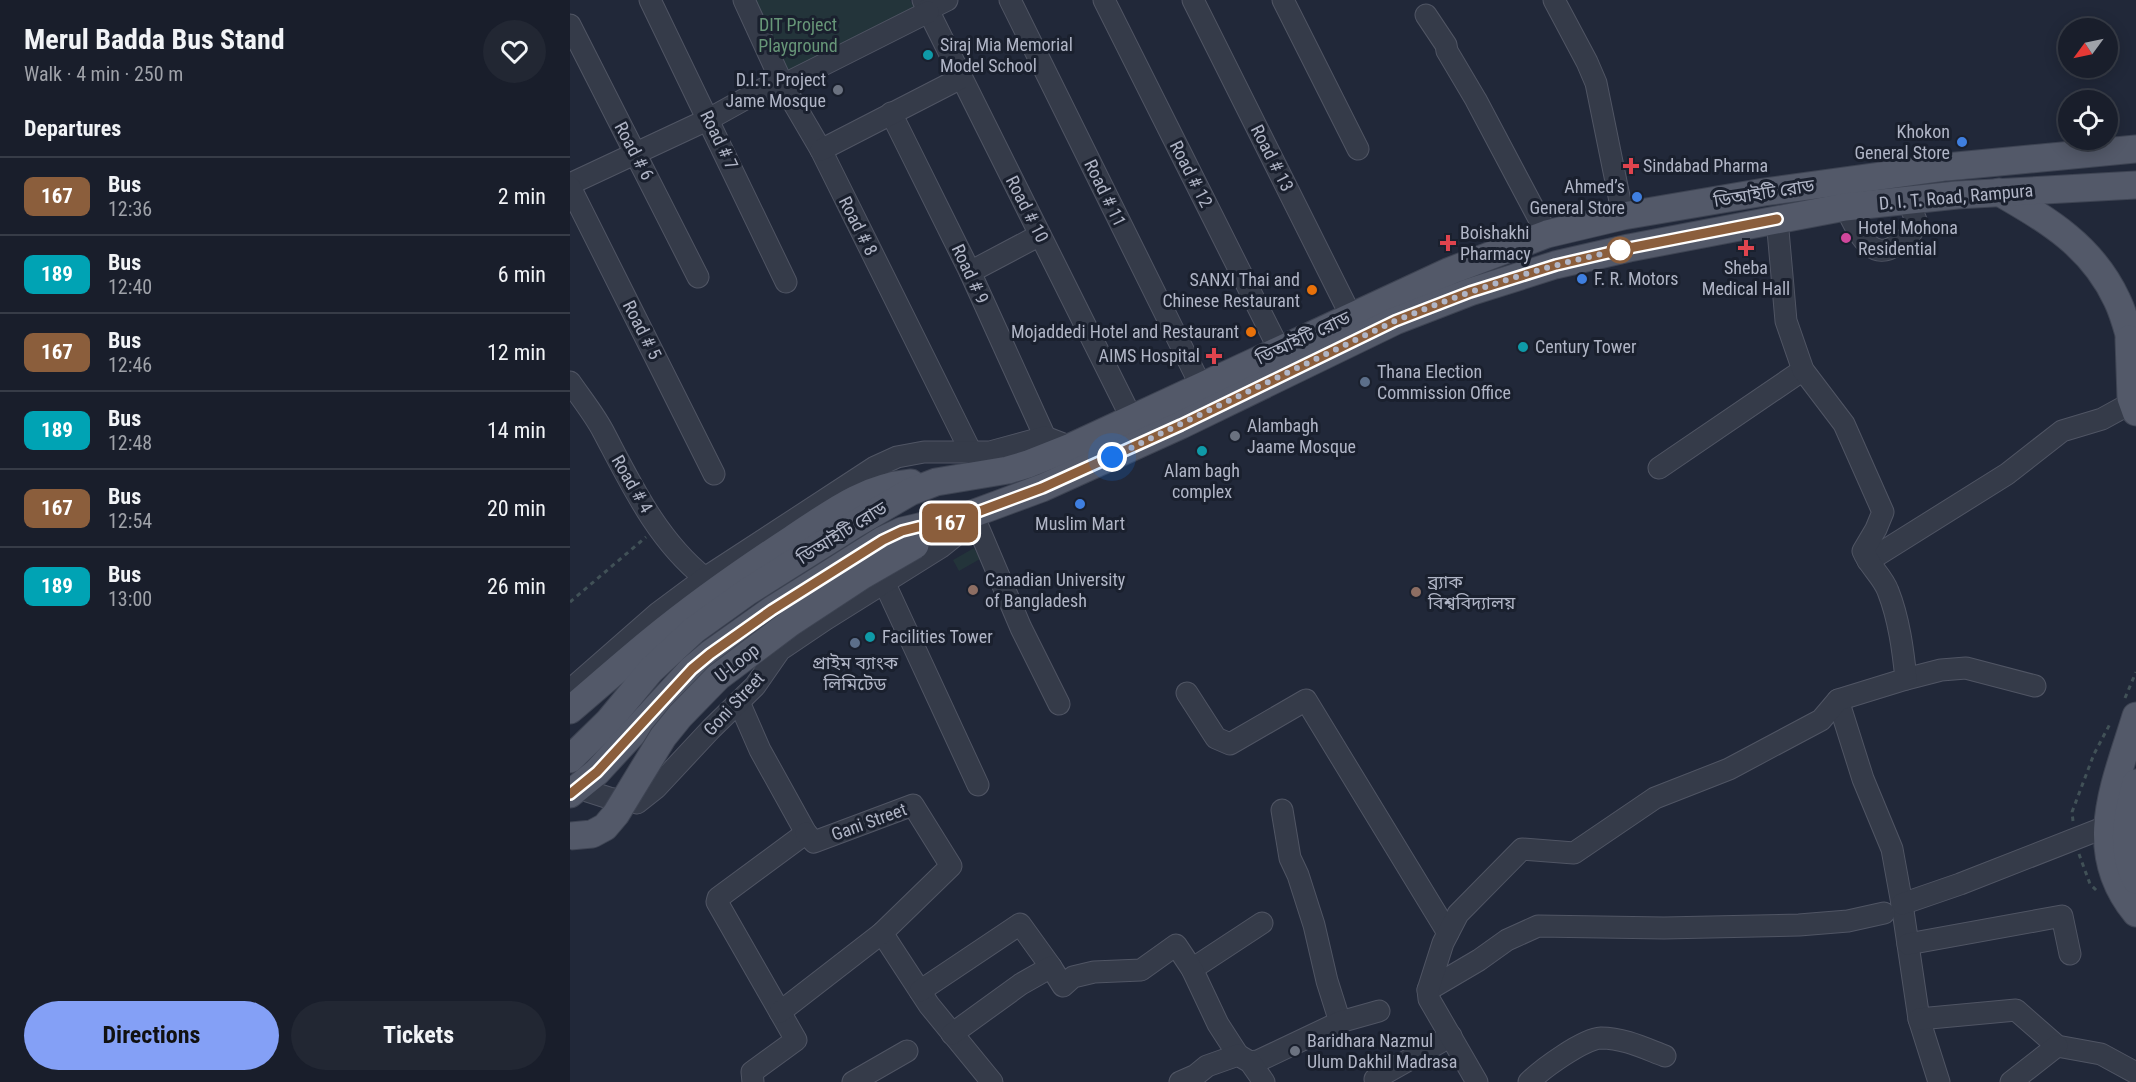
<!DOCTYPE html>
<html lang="en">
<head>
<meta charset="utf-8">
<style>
	body { margin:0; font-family:"Roboto Condensed","Noto Sans Bengali",sans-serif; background:#222733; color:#f1f3f6; height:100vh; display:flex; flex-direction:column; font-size:22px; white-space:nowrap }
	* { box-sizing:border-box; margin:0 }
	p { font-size:20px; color:#9fa2a9 }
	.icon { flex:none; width:33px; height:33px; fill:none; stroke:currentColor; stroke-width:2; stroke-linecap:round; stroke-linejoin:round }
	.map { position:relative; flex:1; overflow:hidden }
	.drawer { display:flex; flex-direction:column; background:#191e2b; width:570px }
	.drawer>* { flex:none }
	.badge { padding:0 12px; border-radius:9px; font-size:21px; line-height:39px }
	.needle { width:39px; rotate:237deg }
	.buttons { position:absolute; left:1488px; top:18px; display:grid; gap:12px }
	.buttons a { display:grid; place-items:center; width:60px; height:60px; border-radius:50%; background:#191e2b; box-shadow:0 3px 15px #0003,0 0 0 2px #373c47; font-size:30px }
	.you { position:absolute; width:30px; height:30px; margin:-15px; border:4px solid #fff; border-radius:50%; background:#1a73e8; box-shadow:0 0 0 9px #1a73e833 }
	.map>.badge { position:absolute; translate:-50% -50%; box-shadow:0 0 0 3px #fff }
	h2 { padding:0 24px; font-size:22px; line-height:54px }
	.round { display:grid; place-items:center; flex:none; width:63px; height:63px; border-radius:32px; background:#222733 }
	.summary { display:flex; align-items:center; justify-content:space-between; height:102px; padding:0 24px }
	h1 { font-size:28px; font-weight:700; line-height:45px }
	.cta { display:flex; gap:12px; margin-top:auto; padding:12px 24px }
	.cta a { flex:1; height:69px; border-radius:36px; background:#84a0f6; color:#111; font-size:24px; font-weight:700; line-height:69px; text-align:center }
	.cta a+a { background:#222733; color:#f1f3f6 }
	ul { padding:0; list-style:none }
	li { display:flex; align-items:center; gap:18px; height:78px; padding:0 24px; border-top:2px solid #373c47 }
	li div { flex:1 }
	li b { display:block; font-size:22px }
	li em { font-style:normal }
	li .badge { min-width:66px; font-weight:700; text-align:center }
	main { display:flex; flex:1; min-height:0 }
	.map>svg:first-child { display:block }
	.green { fill:#23343a }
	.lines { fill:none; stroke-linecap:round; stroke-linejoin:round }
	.minor-casing { stroke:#505564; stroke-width:23 }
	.major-casing { stroke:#3e4453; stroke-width:29 }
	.path { stroke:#415157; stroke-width:3; stroke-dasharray:4.5 4.5; stroke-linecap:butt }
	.minor { stroke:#353b49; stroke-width:21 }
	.major { stroke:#535969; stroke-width:27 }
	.major-bridge-casing { stroke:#3e4453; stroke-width:29; stroke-linecap:butt }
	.major-bridge { stroke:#535969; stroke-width:27 }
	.line-casing { stroke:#fff; stroke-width:14 }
	.line { stroke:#8b5e3c; stroke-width:9 }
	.walk { stroke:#b0b5c6; stroke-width:6; stroke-dasharray:0 10.8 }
	.culture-dot { fill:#0f9aa8; stroke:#1a202e; stroke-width:2 }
	.worship-dot { fill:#6b7280; stroke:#1a202e; stroke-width:2 }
	.shop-dot { fill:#3f7fe0; stroke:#1a202e; stroke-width:2 }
	.health-dot { fill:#e0444e; stroke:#1a202e; stroke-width:2 }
	.hotel-dot { fill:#d1479c; stroke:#1a202e; stroke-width:2 }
	.stop-dot { fill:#fff; stroke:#8b5e3c; stroke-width:3 }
	.food-dot { fill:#e8710a; stroke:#1a202e; stroke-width:2 }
	.service-dot { fill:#5c6f8a; stroke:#1a202e; stroke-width:2 }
	.education-dot { fill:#8d6e63; stroke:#1a202e; stroke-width:2 }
	.labels { text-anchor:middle; stroke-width:6; stroke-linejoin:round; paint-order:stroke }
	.park-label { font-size:18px; fill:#679678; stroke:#1a202e }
	.poi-label { font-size:18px; fill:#b0b5c6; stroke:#1a202e; text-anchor:start }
	.street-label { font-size:18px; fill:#b0b5c6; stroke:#1a202e }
</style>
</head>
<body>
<main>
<section class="drawer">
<div class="summary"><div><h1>Merul Badda Bus Stand</h1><p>Walk · 4 min · 250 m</p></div><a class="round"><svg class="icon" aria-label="heart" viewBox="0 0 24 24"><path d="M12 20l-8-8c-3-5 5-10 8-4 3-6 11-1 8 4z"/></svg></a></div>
<h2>Departures</h2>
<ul>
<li><span class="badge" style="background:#8b5e3c;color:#fff">167</span><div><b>Bus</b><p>12:36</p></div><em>2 min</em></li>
<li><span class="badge" style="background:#00a3b4;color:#fff">189</span><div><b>Bus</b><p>12:40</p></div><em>6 min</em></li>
<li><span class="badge" style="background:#8b5e3c;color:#fff">167</span><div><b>Bus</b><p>12:46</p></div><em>12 min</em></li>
<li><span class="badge" style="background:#00a3b4;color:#fff">189</span><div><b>Bus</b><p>12:48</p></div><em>14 min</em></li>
<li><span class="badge" style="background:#8b5e3c;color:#fff">167</span><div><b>Bus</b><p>12:54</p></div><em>20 min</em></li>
<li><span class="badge" style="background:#00a3b4;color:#fff">189</span><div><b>Bus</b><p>13:00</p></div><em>26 min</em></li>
</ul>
<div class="cta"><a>Directions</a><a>Tickets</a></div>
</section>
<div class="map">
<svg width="1566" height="1082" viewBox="0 0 1566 1082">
	<rect width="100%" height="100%" fill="#212839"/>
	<g class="green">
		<polygon points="171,0 340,0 348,16 211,83"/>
		<polygon points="404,548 410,559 389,571 383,560"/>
	</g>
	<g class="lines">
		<defs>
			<g id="minor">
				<polyline points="80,0 216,282"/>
				<polyline points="174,0 213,85 251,150 401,452"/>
				<polyline points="353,0 562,419"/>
				<polyline points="440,0 631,386"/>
				<polyline points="534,0 709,349"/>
				<polyline points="623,0 781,316"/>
				<polyline points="713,0 788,149"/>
				<polyline points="984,0 1017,62 1026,83 1053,216"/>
				<polyline points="357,10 377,0"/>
				<polyline points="856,15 876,45 877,51 906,100 977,234"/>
				<polyline points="0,25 128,277"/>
				<polyline points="213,85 358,12"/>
				<polyline points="321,113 400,272 475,437"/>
				<polyline points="251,150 391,78"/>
				<polyline points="0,184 139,119 211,79"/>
				<polyline points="0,187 144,474"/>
				<path d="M 1275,207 C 1287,228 1299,265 1328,244 C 1338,238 1342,233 1347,223 L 1338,200"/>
				<polyline points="400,272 470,235"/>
				<path d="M 0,382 C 11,398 24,414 33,431 C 61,484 87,540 135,578"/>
				<polyline points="1089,468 1233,370"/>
				<polyline points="1298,561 1437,474 1492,431 1532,419 1563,402"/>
				<polyline points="314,582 408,785"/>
				<polyline points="1336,679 1371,670 1396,668 1465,686"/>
				<polyline points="0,690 88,613 135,578 305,467 327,457 354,452 420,452 475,437 501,447"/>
				<polyline points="617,693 646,738 660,744 736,700 878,933"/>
				<polyline points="1268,700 1293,779 1322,849 1332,904 1349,1019 1369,1082"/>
				<polyline points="169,702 190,750 236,833 148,898 147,902 226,1040 182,1072 183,1082"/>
				<polyline points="8,788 39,798 67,803 86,788 141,729 185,686 210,650 256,619 371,547 386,535 403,515 451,628 489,704"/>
				<polyline points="712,810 720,858 728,875 744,925 757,981 770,1022"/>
				<polyline points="1332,904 1390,884 1538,826"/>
				<polyline points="312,933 359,1005 422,1082"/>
				<polyline points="1338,944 1492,916 1500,954"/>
				<polyline points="622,969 692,923"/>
				<polyline points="858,990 909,960 937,940 968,926 1094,928 1229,925 1278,921 1314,913"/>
				<polyline points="350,991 450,924 481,967"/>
				<polyline points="210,1012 312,933 381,866 343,805 244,842 236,833"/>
				<polyline points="1349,1019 1446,1010 1487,1046 1531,1054 1566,1073"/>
				<polyline points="382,1034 451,984 481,967 493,986 503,977 524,972 571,970 606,945 622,969 648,1024 668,1055"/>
				<polyline points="680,1062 688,1061 770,1022 809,1011"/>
				<polyline points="283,1082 337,1051"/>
				<polyline points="610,1082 626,1075 637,1066 668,1055 680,1062 694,1082"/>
				<polyline points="807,1082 805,1079 881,1036"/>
				<path d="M 907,1082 L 859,999 L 858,990 L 873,943 L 888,914 L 952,849 L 1004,853 L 1085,798 L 1159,769 L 1251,720 L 1268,700 L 1336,679 C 1333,650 1329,619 1318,591 C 1313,577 1299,566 1293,551 L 1306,529 L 1313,512 L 1274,424 L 1233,370 L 1216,321 L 1207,219"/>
				<path d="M 959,1082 C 972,1069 1013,1039 1031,1038 C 1054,1038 1074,1048 1095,1056"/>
				<polyline points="1441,1082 1487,1046"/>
			</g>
			<g id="major">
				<path d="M 1429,192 C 1479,221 1522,246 1547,300 C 1556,318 1559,338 1566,357"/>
				<polyline points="1559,339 1561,398 1566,412"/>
				<path d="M 0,710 C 27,687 53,664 81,641 C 126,604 173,571 222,539 C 260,514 294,487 341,483"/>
				<path d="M 1566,716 C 1545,785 1514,850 1566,913"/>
				<polyline points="0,759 38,722 81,670 124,630 177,592 285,524 340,492 366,482 438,470 458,464 501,447 880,271 977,234 1053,216 1194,192 1376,167 1566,149"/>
				<path d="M 1566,783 C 1557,816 1550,849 1566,880"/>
				<polyline points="0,794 27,772 122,669 140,654 202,610 313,540 332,531 349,527 375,524 472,488 611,425 825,321 900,292 985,265 1059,248 1275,207 1387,195 1566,185"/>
			</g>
		</defs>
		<use href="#minor" class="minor-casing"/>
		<use href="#major" class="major-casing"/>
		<g class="path">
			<polyline points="0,602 76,537"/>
			<polyline points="1555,698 1566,672"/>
			<polyline points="1503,821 1502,812 1524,754 1541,722"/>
			<polyline points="1509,854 1520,884 1529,893"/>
		</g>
		<use href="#minor" class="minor"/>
		<use href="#major" class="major"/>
		<defs>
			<polyline id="major-bridge" points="0,836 22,834 35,827 46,814 93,737 110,716 148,677 220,623 293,575 345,545"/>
		</defs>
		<use href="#major-bridge" class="major-bridge-casing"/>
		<use href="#major-bridge" class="major-bridge"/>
	</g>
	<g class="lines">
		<defs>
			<polyline id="line" points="0,794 27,772 122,669 140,654 202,610 313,540 332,531 348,527 375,524 472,488 611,425 825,321 900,292 986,265 1059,248 1207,219"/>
		</defs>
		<use href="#line" class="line-casing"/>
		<use href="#line" class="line"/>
		<path class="walk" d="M 542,457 L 825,321 C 898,291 972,266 1050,250"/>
	</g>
	<g class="culture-dot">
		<circle cx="358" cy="55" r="6"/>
		<circle cx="953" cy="347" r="6"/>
		<circle cx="632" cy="451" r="6"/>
		<circle cx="300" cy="637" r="6"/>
	</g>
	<g class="worship-dot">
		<circle cx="268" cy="90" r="6"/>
		<circle cx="665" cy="436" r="6"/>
		<circle cx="725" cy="1051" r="6"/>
	</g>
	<g class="shop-dot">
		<circle cx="1392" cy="142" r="6"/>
		<circle cx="1067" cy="197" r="6"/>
		<circle cx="1012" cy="279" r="6"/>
		<circle cx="510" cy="504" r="6"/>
	</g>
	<g class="health-dot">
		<path d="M1058 157h6v6h6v6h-6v6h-6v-6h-6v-6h6z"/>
		<path d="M875 234h6v6h6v6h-6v6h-6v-6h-6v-6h6z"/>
		<path d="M1173 239h6v6h6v6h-6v6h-6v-6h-6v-6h6z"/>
		<path d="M641 347h6v6h6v6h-6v6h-6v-6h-6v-6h6z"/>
	</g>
	<circle class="hotel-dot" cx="1276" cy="238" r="6"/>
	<circle class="stop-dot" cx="1050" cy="250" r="12"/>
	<g class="food-dot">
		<circle cx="742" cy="290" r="6"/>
		<circle cx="681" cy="332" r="6"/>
	</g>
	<g class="service-dot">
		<circle cx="795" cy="382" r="6"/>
		<circle cx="285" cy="643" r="6"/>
	</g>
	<g class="education-dot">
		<circle cx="403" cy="590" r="6"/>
		<circle cx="846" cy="592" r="6"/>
	</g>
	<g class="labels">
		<g class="park-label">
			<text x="228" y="31">DIT Project<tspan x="228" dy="21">Playground</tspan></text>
		</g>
		<g class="poi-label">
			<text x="370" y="51">Siraj Mia Memorial<tspan x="370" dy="21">Model School</tspan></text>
			<text x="256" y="86" text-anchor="end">D.I.T. Project<tspan x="256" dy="21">Jame Mosque</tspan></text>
			<text x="1380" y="138" text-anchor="end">Khokon<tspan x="1380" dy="21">General Store</tspan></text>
			<text x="1073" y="172">Sindabad Pharma</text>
			<text x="1055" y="193" text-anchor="end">Ahmed’s<tspan x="1055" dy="21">General Store</tspan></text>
			<text x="1288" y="234">Hotel Mohona<tspan x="1288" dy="21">Residential</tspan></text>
			<text x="890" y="239">Boishakhi<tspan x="890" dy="21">Pharmacy</tspan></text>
			<text x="1176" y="274" text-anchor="middle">Sheba<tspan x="1176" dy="21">Medical Hall</tspan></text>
			<text x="1024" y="285">F. R. Motors</text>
			<text x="730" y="286" text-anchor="end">SANXI Thai and<tspan x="730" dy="21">Chinese Restaurant</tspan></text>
			<text x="669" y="338" text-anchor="end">Mojaddedi Hotel and Restaurant</text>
			<text x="965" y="353">Century Tower</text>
			<text x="630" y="362" text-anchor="end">AIMS Hospital</text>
			<text x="807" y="378">Thana Election<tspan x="807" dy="21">Commission Office</tspan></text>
			<text x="677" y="432">Alambagh<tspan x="677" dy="21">Jaame Mosque</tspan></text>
			<text x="632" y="477" text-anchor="middle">Alam bagh<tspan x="632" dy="21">complex</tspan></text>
			<text x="510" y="530" text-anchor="middle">Muslim Mart</text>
			<text x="415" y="586">Canadian University<tspan x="415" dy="21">of Bangladesh</tspan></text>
			<text x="858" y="588">ব্র্যাক<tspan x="858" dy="21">বিশ্ববিদ্যালয়</tspan></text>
			<text x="312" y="643">Facilities Tower</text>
			<text x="285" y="669" text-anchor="middle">প্রাইম ব্যাংক<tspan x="285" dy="21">লিমিটেড</tspan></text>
			<text x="737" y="1047">Baridhara Nazmul<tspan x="737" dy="21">Ulum Dakhil Madrasa</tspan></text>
		</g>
		<g class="street-label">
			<text transform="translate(149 140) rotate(64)" y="6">Road # 7</text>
			<text transform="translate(64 151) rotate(62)" y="6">Road # 6</text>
			<text transform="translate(702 158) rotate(63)" y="6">Road # 13</text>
			<text transform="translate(621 174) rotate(63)" y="6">Road # 12</text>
			<text transform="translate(535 193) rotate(64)" y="6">Road # 11</text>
			<text transform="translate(1194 193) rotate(-9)" y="6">ডিআইটি রোড</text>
			<text transform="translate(1386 197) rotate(-5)" y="6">D. I. T. Road, Rampura</text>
			<text transform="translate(457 209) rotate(63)" y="6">Road # 10</text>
			<text transform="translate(288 226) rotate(63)" y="6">Road # 8</text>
			<text transform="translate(400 274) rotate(65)" y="6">Road # 9</text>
			<text transform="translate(72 330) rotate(63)" y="6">Road # 5</text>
			<text transform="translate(733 338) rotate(-25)" y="6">ডিআইটি রোড</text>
			<text transform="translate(62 484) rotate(60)" y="6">Road # 4</text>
			<text transform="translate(272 533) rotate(-32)" y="6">ডিআইটি রোড</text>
			<text transform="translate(167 663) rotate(-38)" y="6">U-Loop</text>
			<text transform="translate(164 704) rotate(-47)" y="6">Goni Street</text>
			<text transform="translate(299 822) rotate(-20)" y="6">Gani Street</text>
		</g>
	</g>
</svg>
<div class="buttons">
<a><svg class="needle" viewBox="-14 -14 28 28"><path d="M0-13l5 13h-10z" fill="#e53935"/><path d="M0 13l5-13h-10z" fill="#9fa2a9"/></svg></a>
<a><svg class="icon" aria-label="locate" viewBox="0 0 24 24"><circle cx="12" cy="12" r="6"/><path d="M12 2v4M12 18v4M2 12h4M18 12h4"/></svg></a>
</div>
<div class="you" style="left:542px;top:457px"></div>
<b class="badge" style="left:380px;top:523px;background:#8b5e3c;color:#fff">167</b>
</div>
</main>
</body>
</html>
